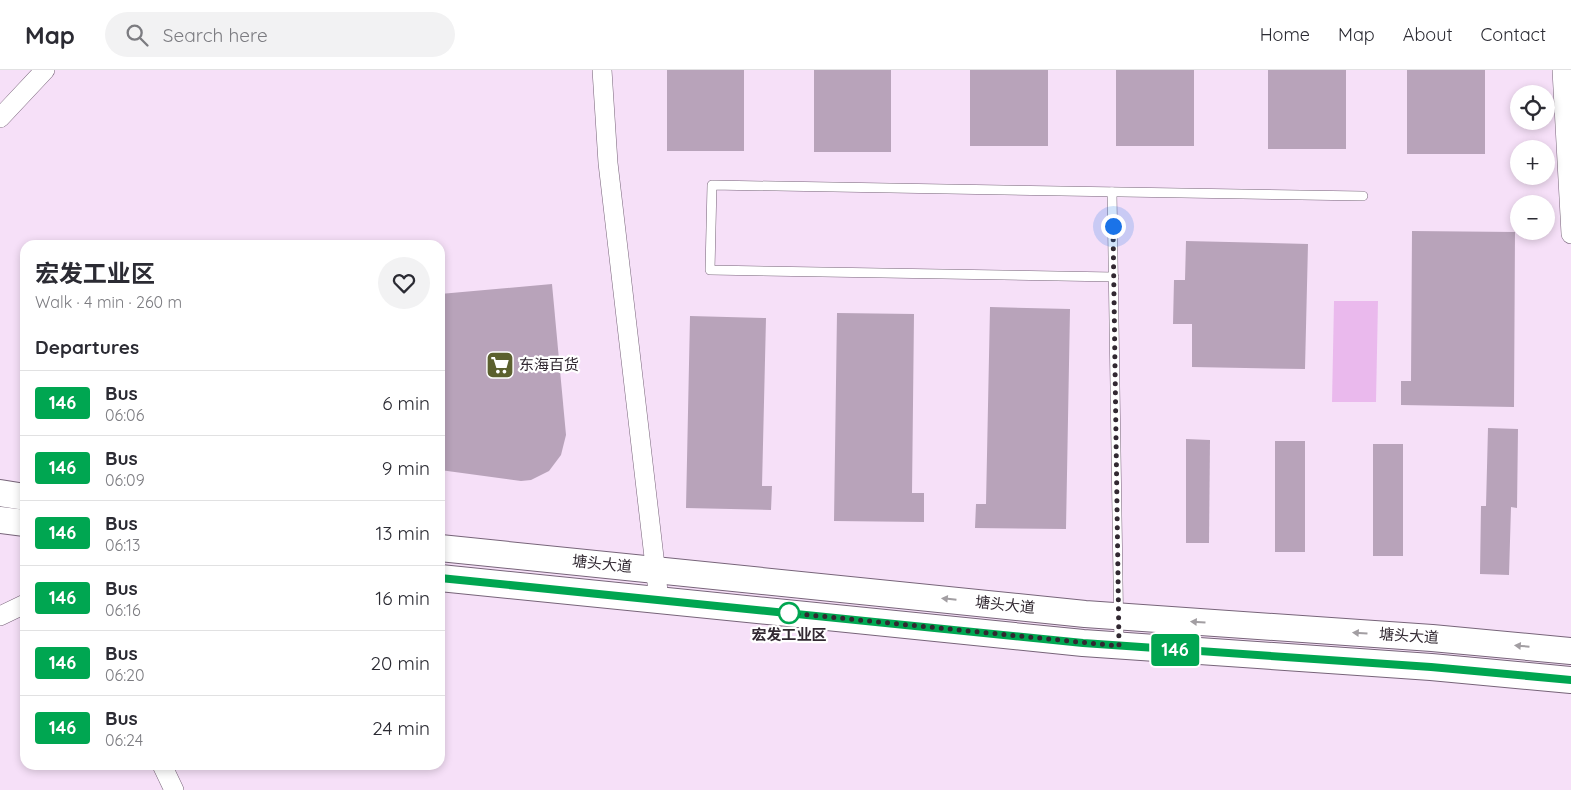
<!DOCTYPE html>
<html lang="en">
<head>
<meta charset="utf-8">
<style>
	body { margin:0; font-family:Quicksand,"Noto Sans SC",sans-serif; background:#f2f2f3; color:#2b2b33; height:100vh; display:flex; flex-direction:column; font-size:19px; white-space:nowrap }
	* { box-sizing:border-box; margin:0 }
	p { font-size:16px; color:#7c7c81 }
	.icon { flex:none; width:28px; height:28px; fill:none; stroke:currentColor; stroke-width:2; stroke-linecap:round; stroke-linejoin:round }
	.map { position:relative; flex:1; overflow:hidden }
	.sheet { position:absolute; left:20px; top:170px; width:425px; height:530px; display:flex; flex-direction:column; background:#fff; border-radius:15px; box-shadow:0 2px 8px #0003 }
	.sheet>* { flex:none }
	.badge { padding:0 10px; border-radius:4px; font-size:18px; line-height:32px }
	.buttons { position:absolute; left:1510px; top:15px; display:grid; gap:10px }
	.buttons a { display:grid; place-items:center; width:45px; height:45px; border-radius:50%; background:#fff; box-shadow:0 2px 8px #0003; font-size:25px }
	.you { position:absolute; width:25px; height:25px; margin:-12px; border:4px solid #fff; border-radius:50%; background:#1a73e8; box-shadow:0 0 0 8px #1a73e833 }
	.map>.badge { position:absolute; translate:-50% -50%; box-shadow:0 0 0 2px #fff }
	h2 { padding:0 15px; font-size:19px; line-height:45px }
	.round { display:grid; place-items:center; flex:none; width:52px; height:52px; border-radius:26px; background:#f2f2f3 }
	.headline { display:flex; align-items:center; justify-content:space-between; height:85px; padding:0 15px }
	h1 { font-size:24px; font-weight:700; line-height:38px }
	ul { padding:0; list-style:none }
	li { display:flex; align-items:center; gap:15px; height:65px; padding:0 15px; border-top:1px solid #e1e1e2 }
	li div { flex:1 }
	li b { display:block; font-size:19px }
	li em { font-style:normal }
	li .badge { min-width:55px; font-weight:700; text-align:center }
	header { display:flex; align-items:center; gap:30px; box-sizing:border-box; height:70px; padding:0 25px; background:#fff; border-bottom:1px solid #e1e1e2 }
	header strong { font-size:24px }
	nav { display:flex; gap:28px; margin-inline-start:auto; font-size:18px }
	.search { width:350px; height:45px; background:#f2f2f3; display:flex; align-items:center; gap:12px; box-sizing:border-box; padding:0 18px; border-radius:28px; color:#7c7c81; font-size:19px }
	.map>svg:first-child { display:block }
	.green { fill:#eab9ed }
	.building { fill:#b8a3ba }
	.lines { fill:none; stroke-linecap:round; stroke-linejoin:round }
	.service-casing { stroke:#776479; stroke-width:10 }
	.minor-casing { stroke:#776479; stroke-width:20 }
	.secondary-casing { stroke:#776479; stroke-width:28 }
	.service { stroke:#fff; stroke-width:9 }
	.minor { stroke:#fff; stroke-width:19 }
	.secondary { stroke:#fff; stroke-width:26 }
	.oneway { fill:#a29ea2 }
	.line-casing { stroke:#fff; stroke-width:11 }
	.line { stroke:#00a651; stroke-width:8 }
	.walk { stroke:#312831; stroke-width:5; stroke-dasharray:0 9 }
	.stop-dot { fill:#fff; stroke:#00a651; stroke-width:2.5 }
	.labels { text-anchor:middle; stroke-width:4.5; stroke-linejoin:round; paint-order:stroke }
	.poi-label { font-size:15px; fill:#312831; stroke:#fff; text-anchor:start }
	.street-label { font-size:15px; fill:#312831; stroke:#fff }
	.stop-label { font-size:15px; font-weight:bold; fill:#312831; stroke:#fff }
</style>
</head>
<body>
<header>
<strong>Map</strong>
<div class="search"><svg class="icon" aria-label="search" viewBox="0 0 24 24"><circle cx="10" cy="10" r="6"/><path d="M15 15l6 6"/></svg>Search here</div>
<nav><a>Home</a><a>Map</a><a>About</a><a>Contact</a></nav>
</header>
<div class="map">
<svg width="1571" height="720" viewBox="0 0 1571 720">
	<rect width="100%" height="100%" fill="#f6e0f8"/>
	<polygon class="green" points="1334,231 1378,231 1376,332 1332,332"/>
	<g class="building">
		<rect x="667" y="0" width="77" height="81"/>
		<rect x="814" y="0" width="77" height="82"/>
		<rect x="970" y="0" width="78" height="76"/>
		<rect x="1116" y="0" width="78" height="76"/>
		<rect x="1268" y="0" width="78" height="79"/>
		<rect x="1407" y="0" width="78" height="84"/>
		<polygon points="1412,161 1515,162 1514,337 1401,335 1401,311 1411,311"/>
		<polygon points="1186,171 1308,174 1305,299 1192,297 1192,254 1173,254 1174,210 1185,210"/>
		<polygon points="552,214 566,365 561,385 549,401 531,410 521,411 440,400 440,224"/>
		<polygon points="990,237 1070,239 1066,459 975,458 976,434 986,434"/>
		<polygon points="837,243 914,244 912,423 924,423 924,452 834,451"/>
		<polygon points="690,246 766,248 762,416 772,416 771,440 686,438"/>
		<polygon points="1488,358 1518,359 1517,438 1511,437 1509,505 1480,504 1481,436 1486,436"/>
		<polygon points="1186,369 1210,370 1209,473 1186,473"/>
		<rect x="1275" y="371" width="30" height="111"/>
		<rect x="1373" y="374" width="30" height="112"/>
	</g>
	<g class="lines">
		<defs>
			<g id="service">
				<polyline points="1112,122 1119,574"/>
				<polyline points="1114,207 710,200 712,115 1363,126"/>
			</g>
			<g id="minor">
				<polyline points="602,0 608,93 659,530"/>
				<polyline points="1562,0 1571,164"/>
				<polyline points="0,48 45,0"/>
				<polyline points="0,546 25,534"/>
				<polyline points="162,695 174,720"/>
			</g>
			<g id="secondary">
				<polyline points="0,423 25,427"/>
				<polyline points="0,450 25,453"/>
				<polyline points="440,478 1085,544 1432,568 1571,581"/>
				<polyline points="440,508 1083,573 1431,597 1571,610"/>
			</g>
		</defs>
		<use href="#service" class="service-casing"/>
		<use href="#minor" class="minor-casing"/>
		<use href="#secondary" class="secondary-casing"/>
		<use href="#service" class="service"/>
		<use href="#minor" class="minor"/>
		<use href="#secondary" class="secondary"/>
	</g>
	<defs><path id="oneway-solid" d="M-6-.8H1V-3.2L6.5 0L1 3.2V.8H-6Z" transform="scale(1.25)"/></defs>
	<g class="oneway">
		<use href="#oneway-solid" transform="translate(949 529) rotate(-174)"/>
		<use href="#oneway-solid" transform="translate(1198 552) rotate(-176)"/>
		<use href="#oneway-solid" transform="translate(1360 563) rotate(-176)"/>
		<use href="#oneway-solid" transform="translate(1522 576) rotate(-175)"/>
	</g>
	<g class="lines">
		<defs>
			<polyline id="line" points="440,508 1083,573 1431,597 1571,610"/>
		</defs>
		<use href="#line" class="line-casing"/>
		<use href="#line" class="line"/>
		<polyline class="walk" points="789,543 1119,576 1113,156"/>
	</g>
	<defs>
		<symbol id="supermarket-square" viewBox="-11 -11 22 22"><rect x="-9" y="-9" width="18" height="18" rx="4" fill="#5b602e" stroke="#fff"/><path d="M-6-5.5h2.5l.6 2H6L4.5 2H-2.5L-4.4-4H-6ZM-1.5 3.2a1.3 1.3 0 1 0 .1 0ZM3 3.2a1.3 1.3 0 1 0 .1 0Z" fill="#fff"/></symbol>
	</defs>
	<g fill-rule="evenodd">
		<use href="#supermarket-square" x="484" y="279" width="32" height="32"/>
	</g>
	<circle class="stop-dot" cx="789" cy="543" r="10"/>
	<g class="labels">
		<g class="poi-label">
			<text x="519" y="300">东海百货</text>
		</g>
		<g class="street-label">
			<text transform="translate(602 494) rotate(6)" y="5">塘头大道</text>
			<text transform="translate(1005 535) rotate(6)" y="5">塘头大道</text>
			<text transform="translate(1409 566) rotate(4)" y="5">塘头大道</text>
		</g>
		<g class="stop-label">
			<text x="789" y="570">宏发工业区</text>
		</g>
	</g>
</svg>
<div class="buttons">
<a><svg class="icon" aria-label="locate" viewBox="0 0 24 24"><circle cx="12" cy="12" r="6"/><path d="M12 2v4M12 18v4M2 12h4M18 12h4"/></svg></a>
<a>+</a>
<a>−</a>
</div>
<div class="you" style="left:1113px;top:156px"></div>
<b class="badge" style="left:1175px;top:580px;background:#00a651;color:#fff">146</b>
<section class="sheet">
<div class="headline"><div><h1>宏发工业区</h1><p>Walk · 4 min · 260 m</p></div><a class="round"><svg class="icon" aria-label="heart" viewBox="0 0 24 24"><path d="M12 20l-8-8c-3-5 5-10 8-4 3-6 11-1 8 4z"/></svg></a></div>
<h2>Departures</h2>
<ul>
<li><span class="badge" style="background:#00a651;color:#fff">146</span><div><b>Bus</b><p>06:06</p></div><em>6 min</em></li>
<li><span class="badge" style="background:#00a651;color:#fff">146</span><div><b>Bus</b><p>06:09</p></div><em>9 min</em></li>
<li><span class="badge" style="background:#00a651;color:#fff">146</span><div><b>Bus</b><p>06:13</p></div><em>13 min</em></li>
<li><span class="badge" style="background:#00a651;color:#fff">146</span><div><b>Bus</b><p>06:16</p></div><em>16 min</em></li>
<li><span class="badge" style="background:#00a651;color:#fff">146</span><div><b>Bus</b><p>06:20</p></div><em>20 min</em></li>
<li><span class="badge" style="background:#00a651;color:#fff">146</span><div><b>Bus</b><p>06:24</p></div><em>24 min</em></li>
</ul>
</section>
</div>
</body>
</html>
